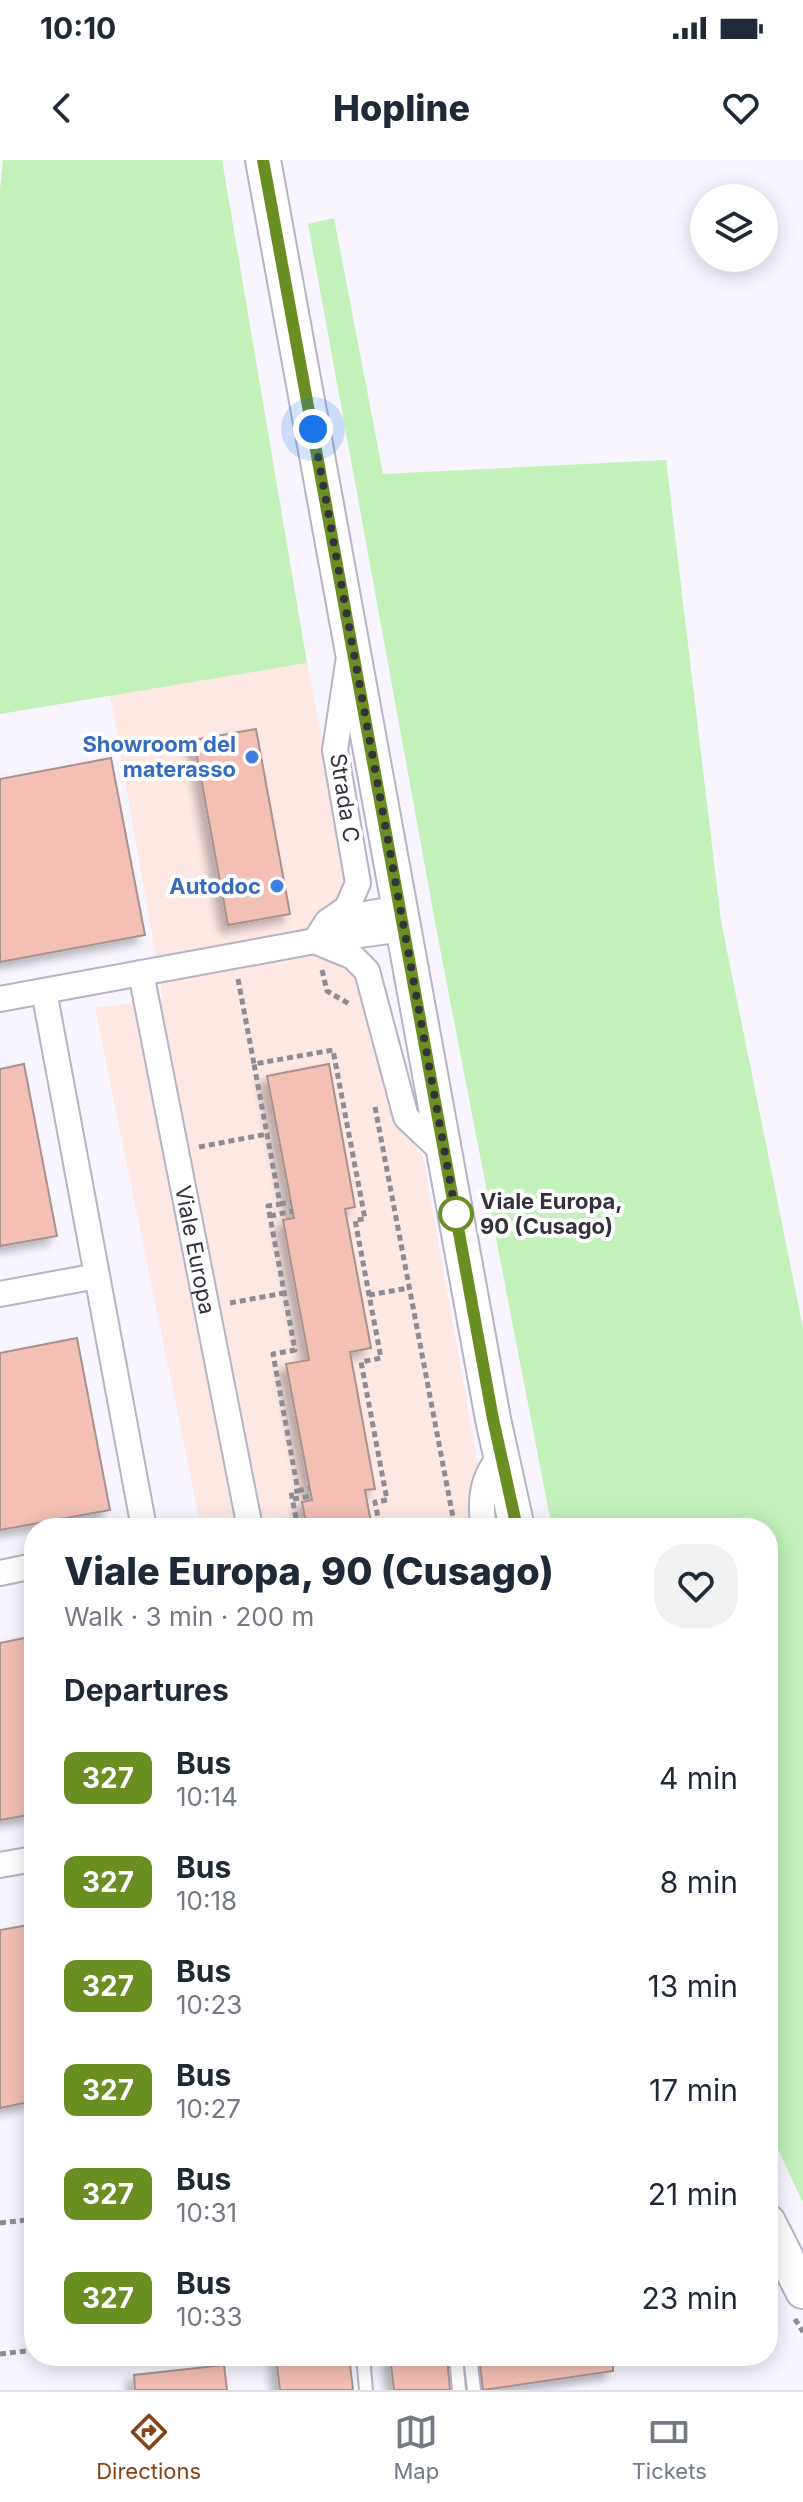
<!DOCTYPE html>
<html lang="en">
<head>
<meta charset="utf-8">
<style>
	body { margin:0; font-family:Inter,sans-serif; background:#f2f2f3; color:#1f2937; height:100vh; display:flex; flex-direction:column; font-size:30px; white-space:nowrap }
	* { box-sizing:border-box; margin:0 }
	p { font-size:26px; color:#747a83 }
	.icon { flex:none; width:44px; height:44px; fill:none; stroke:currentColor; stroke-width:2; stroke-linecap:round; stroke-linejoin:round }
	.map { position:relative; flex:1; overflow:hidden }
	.sheet { position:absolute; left:24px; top:1358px; width:754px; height:848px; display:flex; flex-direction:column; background:#fff; border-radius:32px; box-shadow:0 4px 20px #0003 }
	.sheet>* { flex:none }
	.badge { padding:0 16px; border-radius:12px; font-size:28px; line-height:52px }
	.buttons { position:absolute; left:690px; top:24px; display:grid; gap:16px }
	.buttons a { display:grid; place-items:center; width:88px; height:88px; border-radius:50%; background:#fff; box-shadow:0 4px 20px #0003; font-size:40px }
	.you { position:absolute; width:40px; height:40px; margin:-20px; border:6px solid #fff; border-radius:50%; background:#1a73e8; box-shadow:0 0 0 12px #1a73e833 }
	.map>.badge { position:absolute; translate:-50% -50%; box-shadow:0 0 0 4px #fff }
	h2 { padding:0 40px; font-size:30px; line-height:72px }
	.round { display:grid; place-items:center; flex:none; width:84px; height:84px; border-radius:32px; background:#f2f2f3 }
	.headline { display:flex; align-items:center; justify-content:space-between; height:136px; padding:0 40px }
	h1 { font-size:38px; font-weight:800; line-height:60px }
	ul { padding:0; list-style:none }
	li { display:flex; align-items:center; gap:24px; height:104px; padding:0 40px }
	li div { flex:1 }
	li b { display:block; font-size:30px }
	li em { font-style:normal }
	li .badge { min-width:88px; font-weight:700; text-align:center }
	.status { display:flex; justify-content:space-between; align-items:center; height:56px; padding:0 40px; background:#fff; direction:ltr }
	.status svg { height:22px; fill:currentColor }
	header { display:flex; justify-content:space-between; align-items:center; height:104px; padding:0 40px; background:#fff; font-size:36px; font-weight:800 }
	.tabs { display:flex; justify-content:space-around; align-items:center; height:112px; border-top:2px solid #e0e1e3; background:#fff; font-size:22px; color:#747a83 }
	.tabs a { display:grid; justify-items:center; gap:4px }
	.tabs .on { color:#864315 }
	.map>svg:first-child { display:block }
	.commercial { fill:#fde8e4 }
	.green { fill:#c2f2ba }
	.building { fill:#f4bfb5; stroke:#a9928e; stroke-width:2; filter:url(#shadow) }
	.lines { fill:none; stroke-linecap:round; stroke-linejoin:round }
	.lane-casing { stroke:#b8b2c6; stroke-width:16 }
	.street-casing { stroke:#b8b2c6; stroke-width:28 }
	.secondary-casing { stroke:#b8b2c6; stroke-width:38 }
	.path { stroke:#8e8b94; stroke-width:5; stroke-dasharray:6 4; stroke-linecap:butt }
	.lane { stroke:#fff; stroke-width:12 }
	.street { stroke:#fff; stroke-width:24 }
	.secondary { stroke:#fff; stroke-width:34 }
	.line-casing { stroke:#fff; stroke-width:18 }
	.line { stroke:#6b8e23; stroke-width:12 }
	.walk { stroke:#34323a; stroke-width:8; stroke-dasharray:0 14.4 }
	.shop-dot { fill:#3f7fe0; stroke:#fff; stroke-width:3 }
	.stop-dot { fill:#fff; stroke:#6b8e23; stroke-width:4 }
	.labels { text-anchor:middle; stroke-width:8; stroke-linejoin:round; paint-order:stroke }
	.shop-label { font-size:22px; font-weight:bold; fill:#366cbe; stroke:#fff; text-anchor:end }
	.street-label { font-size:22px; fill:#34323a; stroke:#fff }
	.stop-label { font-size:22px; font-weight:bold; fill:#34323a; stroke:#fff; text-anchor:start }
</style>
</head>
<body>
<div class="status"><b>10:10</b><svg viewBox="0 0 49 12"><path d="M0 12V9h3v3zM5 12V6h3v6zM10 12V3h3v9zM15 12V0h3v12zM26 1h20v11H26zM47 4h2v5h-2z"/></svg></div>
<header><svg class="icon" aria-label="back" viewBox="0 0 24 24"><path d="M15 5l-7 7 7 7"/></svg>Hopline<svg class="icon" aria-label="heart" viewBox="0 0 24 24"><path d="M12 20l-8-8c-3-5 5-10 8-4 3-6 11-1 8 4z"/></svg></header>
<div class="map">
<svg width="803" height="2230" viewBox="0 0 803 2230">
	<defs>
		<filter id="shadow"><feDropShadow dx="-7" dy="7" stdDeviation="4" flood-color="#0004"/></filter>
	</defs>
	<rect width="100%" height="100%" fill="#f8f5fe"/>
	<polygon class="commercial" points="307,503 400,961 423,997 478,1304 469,1339 474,1368 201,1368 95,848 163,838 110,534"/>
	<g class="green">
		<polygon points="3,0 222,0 307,503 0,554 0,29"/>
		<polygon points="334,58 383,314 666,300 721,761 803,1168 803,2043 768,1968 768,1368 552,1368 438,778 308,64"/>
	</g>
	<g class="building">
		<polygon points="256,569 290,754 228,765 194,580"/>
		<polygon points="111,598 145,775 0,802 0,619"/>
		<polygon points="24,904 57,1076 0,1086 0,909"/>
		<polygon points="329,904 355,1047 345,1049 371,1188 350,1192 375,1329 365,1330 372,1368 307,1368 302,1342 312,1340 286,1204 309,1200 283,1060 294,1058 267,916"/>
		<polygon points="77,1178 110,1350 0,1370 0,1193"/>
		<polygon points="34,1476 34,1654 0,1660 0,1483"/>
		<polygon points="34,1764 34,1941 0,1948 0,1770"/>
		<polygon points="276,2196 349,2196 353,2230 280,2230"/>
		<polygon points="390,2196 447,2196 450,2230 394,2230"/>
		<polygon points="479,2196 613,2196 613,2211 483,2230"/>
		<polygon points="224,2205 227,2230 135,2230 134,2215"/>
	</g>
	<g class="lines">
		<defs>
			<g id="lane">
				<polyline points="363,2196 366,2230"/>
				<polyline points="456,2196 459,2230"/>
				<polyline points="470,2196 474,2230"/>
			</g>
			<g id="street">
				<polyline points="333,768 359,755 400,748"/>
				<polyline points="315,781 327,762 347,748 358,723 335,590 348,503"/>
				<polyline points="317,782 353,797 367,811 406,957 445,994"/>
				<path id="s1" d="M 141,813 L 250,1368"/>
				<polyline points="44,831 144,1368"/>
				<polyline points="0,839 315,781 404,769"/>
				<polyline points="0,1134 97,1116"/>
				<path d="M 484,1368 C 479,1339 482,1318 501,1295"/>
				<polyline points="0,1413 34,1406"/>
				<polyline points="0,1705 34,1699"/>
			</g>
			<g id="secondary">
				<polyline points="263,0 493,1259 517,1368"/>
				<polyline points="768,2062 803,2131"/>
			</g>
		</defs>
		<use href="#lane" class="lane-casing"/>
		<use href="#street" class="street-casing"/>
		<use href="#secondary" class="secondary-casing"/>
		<g class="path">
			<polyline points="322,810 327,831 351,845"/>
			<polyline points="238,819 254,904"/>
			<polyline points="375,947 455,1368"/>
			<polyline points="199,987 267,974"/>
			<polyline points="280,1044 291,1042"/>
			<polyline points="270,1056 293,1051"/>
			<polyline points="369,1135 409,1128"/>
			<polyline points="230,1143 284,1133"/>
			<polyline points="298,1331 309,1328"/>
			<polyline points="293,1339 311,1336"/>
			<polyline points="298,1368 291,1332 298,1331 273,1194 295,1190 268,1046 280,1044 254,904 333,890 365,1059 355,1060 381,1198 361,1202 387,1340 375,1342 380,1368"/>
			<polyline points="0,2063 26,2060 34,2064"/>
			<polyline points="795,2159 803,2172"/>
			<polyline points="0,2194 34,2190"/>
		</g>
		<use href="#lane" class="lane"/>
		<use href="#street" class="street"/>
		<use href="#secondary" class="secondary"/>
	</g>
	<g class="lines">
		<defs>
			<polyline id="line" points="263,0 493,1259 517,1368"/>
		</defs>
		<use href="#line" class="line-casing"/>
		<use href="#line" class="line"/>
		<polyline class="walk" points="313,269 456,1054"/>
	</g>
	<g class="shop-dot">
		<circle cx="252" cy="597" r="8"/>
		<circle cx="277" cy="726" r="8"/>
	</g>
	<circle class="stop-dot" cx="456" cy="1054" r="16"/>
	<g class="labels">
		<g class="shop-label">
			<text x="236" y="592">Showroom del<tspan x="236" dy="25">materasso</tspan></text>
			<text x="261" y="734">Autodoc</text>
		</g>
		<g class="street-label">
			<text transform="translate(345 638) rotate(81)" y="8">Strada C</text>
			<text dy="8" stroke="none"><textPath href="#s1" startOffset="282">Viale Europa</textPath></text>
		</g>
		<g class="stop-label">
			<text x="480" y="1049">Viale Europa,<tspan x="480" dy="25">90 (Cusago)</tspan></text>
		</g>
	</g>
</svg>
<div class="buttons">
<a><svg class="icon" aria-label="layers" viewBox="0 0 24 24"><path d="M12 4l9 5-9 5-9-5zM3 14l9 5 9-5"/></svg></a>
</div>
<div class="you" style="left:313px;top:269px"></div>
<section class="sheet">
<div class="headline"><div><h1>Viale Europa, 90 (Cusago)</h1><p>Walk · 3 min · 200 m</p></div><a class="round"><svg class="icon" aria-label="heart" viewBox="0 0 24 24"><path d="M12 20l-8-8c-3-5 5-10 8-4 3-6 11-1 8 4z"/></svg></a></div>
<h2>Departures</h2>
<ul>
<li><span class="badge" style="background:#6b8e23;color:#fff">327</span><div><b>Bus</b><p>10:14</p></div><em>4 min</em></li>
<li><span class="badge" style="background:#6b8e23;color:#fff">327</span><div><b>Bus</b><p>10:18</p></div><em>8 min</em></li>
<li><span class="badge" style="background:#6b8e23;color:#fff">327</span><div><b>Bus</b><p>10:23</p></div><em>13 min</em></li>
<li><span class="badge" style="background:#6b8e23;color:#fff">327</span><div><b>Bus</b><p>10:27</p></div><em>17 min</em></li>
<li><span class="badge" style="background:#6b8e23;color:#fff">327</span><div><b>Bus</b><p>10:31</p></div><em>21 min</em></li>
<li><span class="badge" style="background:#6b8e23;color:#fff">327</span><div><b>Bus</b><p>10:33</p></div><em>23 min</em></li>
</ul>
</section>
</div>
<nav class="tabs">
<a class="on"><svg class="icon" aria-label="directions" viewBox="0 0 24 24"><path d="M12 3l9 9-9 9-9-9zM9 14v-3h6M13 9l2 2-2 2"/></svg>Directions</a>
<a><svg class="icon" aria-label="map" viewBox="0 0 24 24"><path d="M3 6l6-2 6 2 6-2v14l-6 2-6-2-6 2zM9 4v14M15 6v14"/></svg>Map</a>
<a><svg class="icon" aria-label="tickets" viewBox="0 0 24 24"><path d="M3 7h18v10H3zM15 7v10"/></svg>Tickets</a>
</nav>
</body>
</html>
